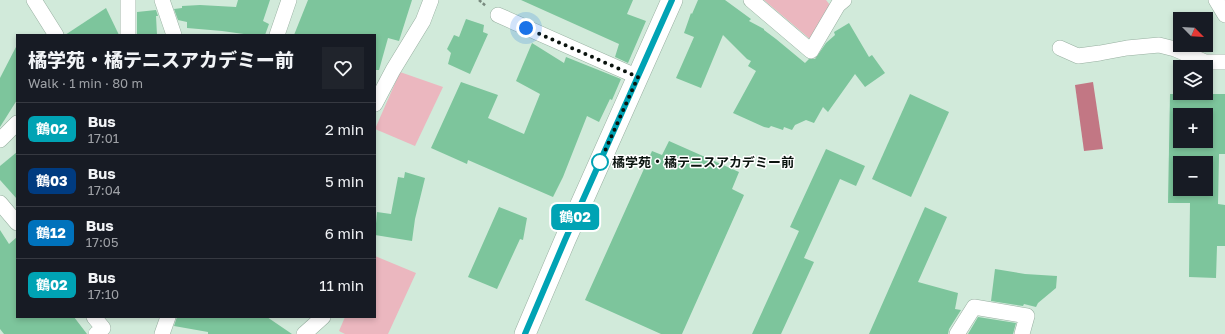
<!DOCTYPE html>
<html lang="en">
<head>
<meta charset="utf-8">
<style>
	body { margin:0; font-family:"Golos Text","Noto Sans JP",sans-serif; background:#20242c; color:#f1f3f6; height:100vh; display:flex; flex-direction:column; font-size:15px; white-space:nowrap }
	* { box-sizing:border-box; margin:0 }
	p { font-size:13px; color:#9ea1a6 }
	.icon { flex:none; width:22px; height:22px; fill:none; stroke:currentColor; stroke-width:2; stroke-linecap:round; stroke-linejoin:round }
	.map { position:relative; flex:1; overflow:hidden }
	.sheet { position:absolute; left:16px; top:34px; width:360px; height:284px; display:flex; flex-direction:column; background:#171b24; border-radius:0px; box-shadow:0 2px 6px #0003 }
	.sheet>* { flex:none }
	.badge { padding:0 8px; border-radius:6px; font-size:14px; line-height:26px }
	.needle { width:26px; rotate:114deg }
	.fabs { position:absolute; left:1173px; top:12px; display:grid; gap:8px }
	.fabs a { display:grid; place-items:center; width:40px; height:40px; border-radius:0px; background:#171b24; box-shadow:0 2px 6px #0003; font-size:20px }
	.you { position:absolute; width:20px; height:20px; margin:-10px; border:3px solid #fff; border-radius:50%; background:#1a73e8; box-shadow:0 0 0 6px #1a73e833 }
	.map>.badge { position:absolute; translate:-50% -50%; box-shadow:0 0 0 2px #fff }
	.round { display:grid; place-items:center; flex:none; width:42px; height:42px; border-radius:0px; background:#20242c }
	.head { display:flex; align-items:center; justify-content:space-between; height:68px; padding:0 12px }
	h1 { font-size:19px; font-weight:800; line-height:30px }
	ul { padding:0; list-style:none }
	li { display:flex; align-items:center; gap:12px; height:52px; padding:0 12px; border-top:1px solid #363941 }
	li div { flex:1 }
	li b { display:block; font-size:15px }
	li em { font-style:normal }
	li .badge { min-width:44px; font-weight:700; text-align:center }
	.map>svg:first-child { display:block }
	.green { fill:#ebb7bf }
	.water { fill:#c27784 }
	.building { fill:#7dc59c; fill-rule:evenodd }
	.lines { fill:none; stroke-linecap:round; stroke-linejoin:round }
	.street-casing { stroke:#98b0a1; stroke-width:16 }
	.secondary-casing { stroke:#98b0a1; stroke-width:22 }
	.path { stroke:#78897e; stroke-width:2.5; stroke-dasharray:3 2; stroke-linecap:butt }
	.street { stroke:#fff; stroke-width:15 }
	.secondary { stroke:#fff; stroke-width:21 }
	.line-casing { stroke:#fff; stroke-width:9 }
	.line { stroke:#00a3b4; stroke-width:6 }
	.walk { stroke:#0a130e; stroke-width:4; stroke-dasharray:0 7.2 }
	.stop-dot { fill:#fff; stroke:#00a3b4; stroke-width:2 }
	.labels { text-anchor:middle; stroke-width:3; stroke-linejoin:round; paint-order:stroke }
	.stop-label { font-size:13px; font-weight:bold; fill:#0a130e; stroke:#fff; text-anchor:start }
</style>
</head>
<body>
<div class="map">
<svg width="1225" height="334" viewBox="0 0 1225 334">
	<rect width="100%" height="100%" fill="#d1eada"/>
	<g class="green">
		<polygon points="764,0 826,0 830,5 810,39"/>
		<polygon points="400,72 443,87 415,146 375,129"/>
		<polygon points="375,256 416,273 388,334 345,334 339,331 345,317 375,317"/>
	</g>
	<polygon class="water" points="1093,82 1103,149 1084,151 1075,85"/>
	<g class="building">
		<polygon points="238,0 270,0 263,21 269,24 265,35 251,35 222,31 187,28 187,22 178,20 174,9 182,8 182,6 200,5 236,7"/>
		<polygon points="308,0 412,0 399,41 388,38 379,70 375,70 375,35 294,35"/>
		<polygon points="521,0 633,0 627,14 646,21 628,63 615,57 619,44"/>
		<polygon points="698,0 725,0 751,19 749,21 764,29 764,30 776,39 805,63 809,59 815,59 826,43 835,35 834,32 849,23 869,57 872,55 885,73 865,87 855,74 828,112 823,107 814,123 806,120 795,125 792,130 784,127 783,130 771,126 769,128 764,127 733,113 756,71 748,66 751,61 747,59 723,35 701,88 676,78 694,37 684,33 691,13 692,14"/>
		<polygon points="106,8 119,35 65,35"/>
		<polygon points="156,10 158,16 156,16 157,35 137,35 137,12"/>
		<polygon points="466,19 484,25 483,32 488,34 470,74 448,64 451,53 447,49 454,35 459,37"/>
		<polygon points="532,43 564,63 566,57 621,79 612,100 610,99 599,122 587,116 563,177 553,197 468,160 467,164 431,148 461,82 498,95 488,118 524,134 540,94 516,81"/>
		<polygon points="17,45 17,100 0,127 0,78"/>
		<polygon points="910,94 949,112 911,197 872,179"/>
		<path d="M 1170,94 L 1225,94 L 1225,154 L 1219,154 L 1218,204 L 1225,205 L 1225,246 L 1217,246 L 1216,278 L 1189,277 L 1190,203 L 1168,203 ZM 1180,115 L 1206,115 L 1206,141 L 1180,141 ZM 1180,163 L 1206,163 L 1206,189 L 1180,189 Z"/>
		<polygon points="669,141 739,172 732,189 744,195 682,334 661,334 585,300 652,151 662,155"/>
		<polygon points="826,149 865,166 856,186 840,179 804,258 814,262 781,334 752,334 799,231 790,227"/>
		<polygon points="17,152 17,199 0,180 0,166"/>
		<polygon points="405,172 425,178 415,219 412,241 375,235 377,212 391,214 398,177 404,178"/>
		<polygon points="499,207 527,218 523,240 520,239 497,289 468,277"/>
		<polygon points="925,207 947,217 918,282 958,293 955,309 961,310 949,329 948,334 869,334"/>
		<polygon points="0,230 9,244 17,237 17,317 74,317 87,334 4,334 0,329"/>
		<polygon points="995,269 1025,274 1057,276 1056,288 1038,303 1036,307 1024,304 1023,306 991,301"/>
		<polygon points="177,317 267,317 292,334 208,334 208,332 174,326"/>
		<polygon points="978,317 1016,323 1013,334 968,334"/>
	</g>
	<g class="lines">
		<defs>
			<g id="street">
				<polyline points="34,0 56,35"/>
				<polyline points="162,0 174,35"/>
				<polyline points="751,0 811,51 838,5 844,0"/>
				<polyline points="1216,0 1225,15"/>
				<polyline points="498,15 638,77"/>
				<polyline points="128,35 128,0"/>
				<polyline points="277,35 289,0"/>
				<polyline points="1060,48 1078,56 1100,53 1127,48 1159,45 1175,49 1205,62 1225,62"/>
				<polyline points="375,104 393,70 423,21 431,0"/>
				<polyline points="0,140 17,123"/>
				<polyline points="0,203 17,223"/>
				<polyline points="94,317 103,328 96,334"/>
				<polyline points="162,334 168,317"/>
				<polyline points="304,334 323,317"/>
				<polyline points="957,334 974,307 1027,316 1022,334"/>
			</g>
			<polyline id="secondary" points="525,334 565,240 672,0"/>
		</defs>
		<use href="#street" class="street-casing"/>
		<use href="#secondary" class="secondary-casing"/>
		<polyline class="path" points="479,0 486,6"/>
		<use href="#street" class="street"/>
		<use href="#secondary" class="secondary"/>
	</g>
	<g class="lines">
		<defs>
			<polyline id="line" points="525,334 565,240 672,0"/>
		</defs>
		<use href="#line" class="line-casing"/>
		<use href="#line" class="line"/>
		<polyline class="walk" points="526,28 638,77 600,162"/>
	</g>
	<circle class="stop-dot" cx="600" cy="162" r="8"/>
	<g class="labels">
		<g class="stop-label">
			<text x="612" y="167">橘学苑・橘テニスアカデミー前</text>
		</g>
	</g>
</svg>
<div class="fabs">
<a><svg class="needle" viewBox="-14 -14 28 28"><path d="M0-13l5 13h-10z" fill="#e53935"/><path d="M0 13l5-13h-10z" fill="#9ea1a6"/></svg></a>
<a><svg class="icon" aria-label="layers" viewBox="0 0 24 24"><path d="M12 4l9 5-9 5-9-5zM3 14l9 5 9-5"/></svg></a>
<a>+</a>
<a>−</a>
</div>
<div class="you" style="left:526px;top:28px"></div>
<b class="badge" style="left:575px;top:217px;background:#00a3b4;color:#fff">鶴02</b>
<section class="sheet">
<div class="head"><div><h1>橘学苑・橘テニスアカデミー前</h1><p>Walk · 1 min · 80 m</p></div><a class="round"><svg class="icon" aria-label="heart" viewBox="0 0 24 24"><path d="M12 20l-8-8c-3-5 5-10 8-4 3-6 11-1 8 4z"/></svg></a></div>
<ul>
<li><span class="badge" style="background:#00a3b4;color:#fff">鶴02</span><div><b>Bus</b><p>17:01</p></div><em>2 min</em></li>
<li><span class="badge" style="background:#003b80;color:#fff">鶴03</span><div><b>Bus</b><p>17:04</p></div><em>5 min</em></li>
<li><span class="badge" style="background:#0072bc;color:#fff">鶴12</span><div><b>Bus</b><p>17:05</p></div><em>6 min</em></li>
<li><span class="badge" style="background:#00a3b4;color:#fff">鶴02</span><div><b>Bus</b><p>17:10</p></div><em>11 min</em></li>
</ul>
</section>
</div>
</body>
</html>
